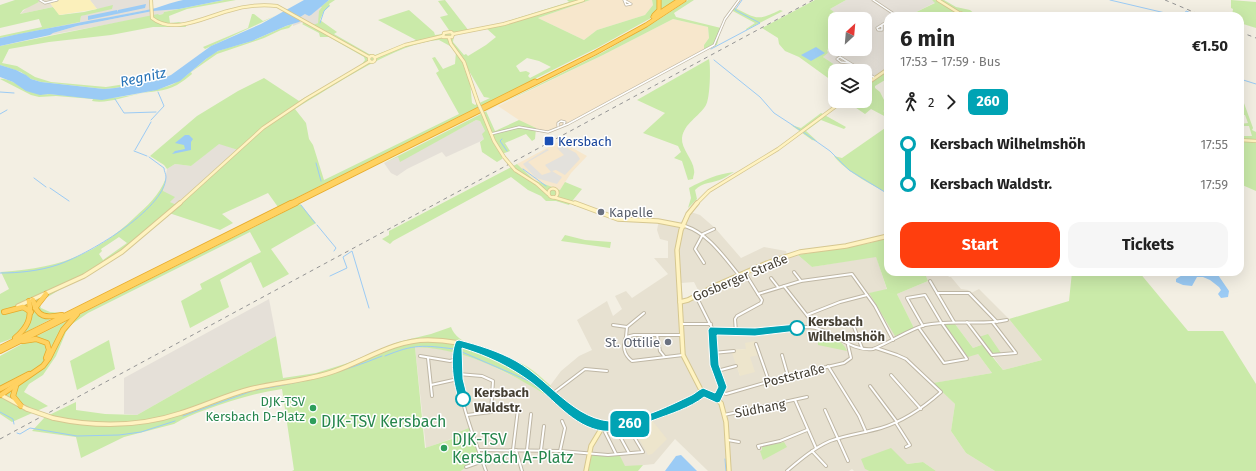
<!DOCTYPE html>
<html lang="en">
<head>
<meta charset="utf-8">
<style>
	body { margin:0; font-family:"Fira Sans",sans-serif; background:#f6f6f6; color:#222; height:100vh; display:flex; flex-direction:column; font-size:15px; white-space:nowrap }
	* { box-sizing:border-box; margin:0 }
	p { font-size:13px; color:#767676 }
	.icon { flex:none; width:22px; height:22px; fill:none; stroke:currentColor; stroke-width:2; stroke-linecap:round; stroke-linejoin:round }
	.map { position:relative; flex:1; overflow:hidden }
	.panel { position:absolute; left:884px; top:12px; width:360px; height:264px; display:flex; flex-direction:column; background:#fff; border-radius:12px; box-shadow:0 4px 16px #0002 }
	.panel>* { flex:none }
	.badge { padding:0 8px; border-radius:6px; font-size:14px; line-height:26px }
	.needle { width:26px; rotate:26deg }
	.fabs { position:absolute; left:828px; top:12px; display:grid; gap:8px }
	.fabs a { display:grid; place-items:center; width:44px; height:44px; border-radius:8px; background:#fff; box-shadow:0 4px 16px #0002; font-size:20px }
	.map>.badge { position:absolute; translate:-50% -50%; box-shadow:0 0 0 2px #fff }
	.legs { display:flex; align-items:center; gap:6px; height:44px; padding:0 16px; font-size:13px }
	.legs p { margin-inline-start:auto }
	.overview { display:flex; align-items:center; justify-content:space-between; height:68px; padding:0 16px }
	h1 { font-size:22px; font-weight:700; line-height:30px }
	.button { display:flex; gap:8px; margin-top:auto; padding:8px 16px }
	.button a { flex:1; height:46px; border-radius:12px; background:#ff3e0e; color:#fff; font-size:16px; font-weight:700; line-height:46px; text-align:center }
	.button a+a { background:#f6f6f6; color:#222 }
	ul { padding:0 16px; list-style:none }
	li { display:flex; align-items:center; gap:14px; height:40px; font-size:15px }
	li i { display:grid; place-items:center; width:6px; height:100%; margin:0 5px; background:currentColor }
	li i::after { content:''; width:10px; height:10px; margin:-5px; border:3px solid; border-radius:50%; background:#fff }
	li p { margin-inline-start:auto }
	li:first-child i { background:linear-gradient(#0000 50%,currentColor 0) }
	li:last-child i { background:linear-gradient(currentColor 50%,#0000 0) }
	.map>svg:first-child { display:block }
	.residential { fill:#e7e1d1; fill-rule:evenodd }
	.commercial { fill:#f7e7cc }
	.industrial { fill:#e5e0d8 }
	.education { fill:#ede5cc }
	.green { fill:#caeaa9; fill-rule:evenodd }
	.sand { fill:#fbf0bb }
	.parking { fill:#e3e1dc }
	.water { fill:#9bcbf5 }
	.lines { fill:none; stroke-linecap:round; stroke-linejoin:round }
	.stream { stroke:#9bcbf5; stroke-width:1 }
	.street-far1-casing { stroke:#bfb7a5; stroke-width:3 }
	.street-casing { stroke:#bfb7a5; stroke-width:4 }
	.secondary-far1-casing { stroke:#d6c790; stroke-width:4 }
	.secondary-casing { stroke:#d6c790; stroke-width:5.5 }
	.highway-far1-casing { stroke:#e7aa29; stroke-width:5 }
	.highway-casing { stroke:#e7aa29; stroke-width:6 }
	.street-far1 { stroke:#fff; stroke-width:1.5 }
	.street { stroke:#fff; stroke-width:2 }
	.secondary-far1 { stroke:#fff3c1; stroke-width:2.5 }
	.secondary { stroke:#fff3c1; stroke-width:3.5 }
	.highway-far1 { stroke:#ffd262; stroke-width:3.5 }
	.highway { stroke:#ffd262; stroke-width:4.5 }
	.rail { stroke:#949494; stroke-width:1; stroke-dasharray:4 4; stroke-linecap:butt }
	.secondary-bridge-far1-casing { stroke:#d6c790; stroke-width:4; stroke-linecap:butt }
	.secondary-bridge-casing { stroke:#d6c790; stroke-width:5.5; stroke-linecap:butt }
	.secondary-bridge-far1 { stroke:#fff3c1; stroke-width:2.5 }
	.secondary-bridge { stroke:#fff3c1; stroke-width:3.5 }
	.line-1 { fill:#00a3b4; stroke:#fff }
	.transit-dot { fill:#1a4fb4; stroke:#fff; stroke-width:1.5 }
	.worship-dot { fill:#6b7280; stroke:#fff; stroke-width:1.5 }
	.stop-1-dot { fill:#fff; stroke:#00a3b4; stroke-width:2 }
	.leisure-dot { fill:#2e9e5b; stroke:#fff; stroke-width:1.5 }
	.labels { text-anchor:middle; stroke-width:3; stroke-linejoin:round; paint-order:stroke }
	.transit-label { font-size:13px; fill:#164399; stroke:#fff; text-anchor:start }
	.worship-label { font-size:13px; fill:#5b616d; stroke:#fff; text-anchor:start }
	.street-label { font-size:13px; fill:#453f33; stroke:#fff }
	.stop-label { font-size:13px; font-weight:bold; fill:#453f33; stroke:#fff; text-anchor:start }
	.leisure-label { font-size:13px; fill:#27864d; stroke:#fff; text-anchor:end }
	.water-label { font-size:14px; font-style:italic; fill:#2673b7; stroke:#fff }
	.near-leisure-label { font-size:16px; fill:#27864d; stroke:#fff; text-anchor:start }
</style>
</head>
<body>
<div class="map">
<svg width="1256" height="471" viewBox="0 0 1256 471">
	<rect width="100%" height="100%" fill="#f3efe3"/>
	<g class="residential">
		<polygon points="38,0 59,0 50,3 53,7 20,14 29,6 39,2"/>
		<path d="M 688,211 L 700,215 L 715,228 L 741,258 L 764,247 L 786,251 L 787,256 L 798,255 L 812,267 L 876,256 L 887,290 L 870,293 L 914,328 L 897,294 L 928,281 L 924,274 L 945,272 L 949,277 L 951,277 L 961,289 L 968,290 L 971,293 L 979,289 L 1009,319 L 1042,360 L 1003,370 L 984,344 L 973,348 L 955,324 L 944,324 L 978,354 L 992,373 L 934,383 L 955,404 L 951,431 L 966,453 L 995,471 L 936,471 L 923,462 L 865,469 L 869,471 L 854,471 L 852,469 L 849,471 L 708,471 L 675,439 L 654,464 L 588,471 L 461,471 L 466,467 L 455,434 L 456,437 L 426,448 L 415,347 L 427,347 L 456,352 L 486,363 L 523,381 L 544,394 L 561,371 L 579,356 L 592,350 L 577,320 L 607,301 L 613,316 L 622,309 L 615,296 L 626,291 L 632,298 L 668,274 L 654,258 L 668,258 L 668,241 L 660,239 L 657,230 L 658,225 L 660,220 L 680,224 ZM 694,282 L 699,292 L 686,298 L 683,298 L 681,283 ZM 746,349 L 740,376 L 732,350 Z"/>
	</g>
	<g class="commercial">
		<polygon points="590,0 652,0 653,5 645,15 597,30 584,40 538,18"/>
		<polygon points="673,19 708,27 709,38 704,45 704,51 552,132 537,132 498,106 603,55"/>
		<polygon points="560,141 587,156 571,173 560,190 534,180 517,164"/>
	</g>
	<g class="industrial">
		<polygon points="90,0 152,0 153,9 77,24 50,27 80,22 81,16 112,6 97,9"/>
		<polygon points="846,0 932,0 936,2 908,16 888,16 888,70 867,86 865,85 865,71 844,71 823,57 828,53 826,50 835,44 835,49 865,49 865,19 844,19 830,9"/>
		<polygon points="320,7 323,7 318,23 313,26 306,21 293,26 293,24 303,19 297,19 305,14 313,13"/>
		<polygon points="175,8 178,9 164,12 163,14 159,15 50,35 53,33 77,26 153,11"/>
		<polygon points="476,120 480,121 485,131 484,139 479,142 446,157 442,152 407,169 397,176 391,173 384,163 398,157 400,161"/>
		<polygon points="219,143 238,150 177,205 170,202 174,197 163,192 167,169 175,164 191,166"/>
		<polygon points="269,299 276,336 137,415 124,414 124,378"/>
	</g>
	<g class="education">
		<polygon points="755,341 759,355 750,357 755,372 740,376 731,350 746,349 745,343"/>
		<polygon points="651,419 667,439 652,454 648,455 632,426"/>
	</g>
	<g class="green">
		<polygon points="15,0 38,0 39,2 23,10 20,14 53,7 60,15 84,12 113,5 112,9 81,16 80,22 0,38 0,36 42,27 39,19 0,28 0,5"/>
		<polygon points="224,0 236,0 187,9 169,16 170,23 179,22 185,24 186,27 153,27 111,35 49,42 9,49 2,63 17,66 35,77 51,82 106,87 164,78 115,88 104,89 41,82 31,79 21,72 0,65 0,46 158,14 159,15 163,14 164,12"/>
		<path d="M 329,0 L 335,0 L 329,4 L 330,6 L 324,11 L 320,20 L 337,32 L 334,34 L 369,54 L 375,55 L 416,40 L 378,20 L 409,10 L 434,32 L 435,35 L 451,33 L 440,17 L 448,15 L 438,1 L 445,0 L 469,31 L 454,35 L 453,42 L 464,55 L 466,54 L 468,56 L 486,45 L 496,37 L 486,28 L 569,2 L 567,0 L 590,0 L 538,18 L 584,40 L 597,30 L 645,15 L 653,5 L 652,0 L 675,0 L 651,18 L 597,48 L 278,207 L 268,193 L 222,214 L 233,223 L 220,230 L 169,213 L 131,246 L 46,298 L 40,305 L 41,308 L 50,312 L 62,313 L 21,335 L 0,343 L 0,294 L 9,289 L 1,272 C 56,268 93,257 134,218 C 148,205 158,197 166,178 L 163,191 L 175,197 L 170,202 L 177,205 L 238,150 L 219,144 L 191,166 L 175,164 L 167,169 L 164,165 L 150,156 L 197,116 L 238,91 L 264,78 L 299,101 L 361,65 L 365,60 L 364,57 L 329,37 L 320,37 L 319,33 L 302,24 L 306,21 L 313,25 L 318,23 L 319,11 L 322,7 L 320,7 ZM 439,40 L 450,46 L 456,52 L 455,64 L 443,69 L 435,57 L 432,58 L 439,71 L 436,73 L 459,114 L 324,180 L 313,145 L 309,139 L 306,123 L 295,109 C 332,87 397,42 439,40 ZM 527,58 L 539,61 L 551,67 L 530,78 L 528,76 L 530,73 L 526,71 L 520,72 L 516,66 ZM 469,71 L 484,97 L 490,98 L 475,105 L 472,103 ZM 119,237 L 127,243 L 103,260 L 99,254 L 102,251 L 101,249 Z"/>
		<polygon points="688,0 694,0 674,13 676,17 721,28 717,45 704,51 704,45 709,38 708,27 673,19 603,55 486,111 495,131 519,120 536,128 535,139 532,141 526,134 505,143 510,151 502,154 502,159 497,162 482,152 480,142 484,139 482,134 485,131 480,121 476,120 400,162 398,157 384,163 605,51 658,20"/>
		<polygon points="815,0 846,0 830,9 844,19 835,19 835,44 827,50 828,53 823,57 844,71 835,71 835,83 799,57 785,51 779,44 778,38 762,28"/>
		<polygon points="932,0 944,0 956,7 970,10 977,16 908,16 935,3"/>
		<polygon points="1231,0 1256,2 1256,28 1240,23 1240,16 1232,16 1233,9 1231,8"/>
		<path d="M 733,7 C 756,18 756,22 780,10 L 783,11 L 746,30 L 746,29 L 755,23 L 731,10 Z"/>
		<polygon points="252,14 254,14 263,21 275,16 205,49 203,47 248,28"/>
		<path d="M 293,24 L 289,28 L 281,30 L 264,38 L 217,54 L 191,72 L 192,74 C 187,78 182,82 177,85 C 164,92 151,91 138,94 C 124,97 106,104 92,101 L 93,99 L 56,96 L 39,97 L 31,95 L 0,79 C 10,76 33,97 49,94 L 92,98 C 105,102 163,90 175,83 C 190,75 201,61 216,52 C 227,47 240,45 251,41 C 265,36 279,28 293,24 Z"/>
		<path d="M 709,59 C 711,68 710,98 706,105 C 699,117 684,123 682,138 C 681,149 693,159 694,170 C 695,173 693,176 693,179 L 688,180 L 682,161 L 674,158 L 681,152 L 678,146 L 643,133 L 665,113 L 637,100 Z"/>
		<polygon points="888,70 888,80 885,80 875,86 875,88 880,92 888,108 883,111 888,114 888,118 871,109 865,114 846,101 865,101 865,85 867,86"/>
		<polygon points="1240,92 1253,128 1252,130 1256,132 1256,191 1240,184 1240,135 1243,136 1252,136 1249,126 1240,126 1240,124 1248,123 1245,115 1240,115 1240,113 1243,113 1240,103"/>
		<polygon points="821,113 846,127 844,129 821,120 806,131 817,141 812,140 791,125 801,128"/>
		<path d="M 888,126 L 888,193 C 871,185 844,170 834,156 L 842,158 Z"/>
		<polygon points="517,164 534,180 560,190 565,182 582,189 569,205 556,201 546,201 541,196 528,190 511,177 393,241 390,244 382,239 389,235 389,231"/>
		<path d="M 734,172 C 730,174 727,177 722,179 C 714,183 702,182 695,190 L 697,199 L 688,208 L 691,198 L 689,188 C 704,180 717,174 734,172 Z"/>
		<polygon points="300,204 316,223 271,249 289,274 263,288 251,262 220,280 229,307 190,328 181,301 202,289 200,284 261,252 250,232 88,313 72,324 66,332 56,356 43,375 29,384 24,392 48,406 12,422 0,414 0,356 33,338"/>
		<polygon points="565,235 585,240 611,242 610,248 561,241"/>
		<polygon points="888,237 888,272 940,272 925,274 928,281 897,294 914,328 895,336 869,293 887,289 876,257 812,267 798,255 870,243"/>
		<polygon points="1072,272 1139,272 1188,331 1223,331 1256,384 1256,471 995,471 966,453 951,431 955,404 933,383 992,373 978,354 968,357 944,324 955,324 973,348 984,344 979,337 988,334 1001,353 991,355 1003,370 1042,360 1009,319 1069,301"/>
		<path d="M 451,327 C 458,349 507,354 526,366 C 535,371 543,379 551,386 L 544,394 C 505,370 462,348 415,347 L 425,448 L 455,438 L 454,434 L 469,428 L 481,461 L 466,467 L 461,471 L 292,471 L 294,470 L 282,389 C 255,393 230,401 205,410 C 194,414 184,418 174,424 L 124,437 L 81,458 L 76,437 L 32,431 L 45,417 L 76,402 L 76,410 L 105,414 L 137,415 L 276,336 L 283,378 L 316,373 L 348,363 L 398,342 L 431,334 Z"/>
		<path d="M 817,331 C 828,334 843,340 847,351 L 818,345 Z"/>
		<polygon points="109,340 115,369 77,390 70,361"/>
		<polygon points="784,442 787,447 763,460 760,451 762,450 762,447"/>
		<polygon points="891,448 907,464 923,462 936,471 869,471 865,469 861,459"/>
		<polygon points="619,454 625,466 643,465 638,471 588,471 591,455"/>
	</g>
	<polygon class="sand" points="59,0 90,0 97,9 59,15 50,3"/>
	<polygon class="parking" points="561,145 576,153 580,159 565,175 556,170 552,171 562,177 557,184 536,178 523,164 547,149 549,150 528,162 542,175 551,172 545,165 564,155 557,148"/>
	<g class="water">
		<path d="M 183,0 L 224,0 L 179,9 L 153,11 L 77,26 L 53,33 L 50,35 L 0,46 L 0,38 C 49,27 98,20 147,10 C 159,8 171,2 183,0 Z"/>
		<polygon points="304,0 329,0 311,15 309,16 305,14 297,19 301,18 303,19 299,22 286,26 252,41 218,51 206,59 180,81 157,90 102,100 49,94 40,95 26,91 13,82 0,77 0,65 16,70 26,75 31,79 41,82 104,89 115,88 159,80 171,75 211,46 261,24"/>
		<polygon points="146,4 145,8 88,20 88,16 117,10 117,12 118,10"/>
		<polygon points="816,47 825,53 811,61 801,55"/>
		<polygon points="185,135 189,135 193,139 191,142 191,150 172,154 175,151 185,149 184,145 175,143"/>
		<polygon points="1187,272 1216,272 1229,291 1228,297 1221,298 1218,294 1221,290 1219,287 1210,280 1203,277 1197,277 1192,286 1183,285 1176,282 1176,279"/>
		<polygon points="681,455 697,471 665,471 676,456"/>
	</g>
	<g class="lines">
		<g class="stream">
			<polyline points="1110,0 1178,16"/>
			<polyline points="1184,16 1186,11 1199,16"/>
			<polyline points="320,23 324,11 329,6"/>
			<polyline points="711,49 760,23 735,10 742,0"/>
			<polyline points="714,60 760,97 774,113 800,130"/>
			<polyline points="1240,79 1256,84"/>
			<polyline points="0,92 14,93"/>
			<polyline points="115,99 124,113 156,112"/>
			<polyline points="0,114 7,110"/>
			<polyline points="151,120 164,106 158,92"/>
			<polyline points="803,132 830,151 849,170 888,194"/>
			<polyline points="502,139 500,141 507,151"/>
			<polyline points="135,150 151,122"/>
			<polyline points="134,151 147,156"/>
			<polyline points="316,163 321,181"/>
			<polyline points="523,169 546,186"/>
			<polyline points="34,178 46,187"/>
			<polyline points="50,188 69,201"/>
			<polyline points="301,205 315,223"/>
			<polyline points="317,225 336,248 334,251"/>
			<path d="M 0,273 C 19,273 39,271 57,265 C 85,256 165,210 166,177 C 166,174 164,171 164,168 L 149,157"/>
			<polyline points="330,276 347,268 343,257 352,251 369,308"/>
			<polyline points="462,352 529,381 549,396"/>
			<path d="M 385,356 C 414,344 423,345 454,349"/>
			<path d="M 256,390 C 299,383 341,373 382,356"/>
			<polyline points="0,412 13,419 14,424"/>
			<polyline points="183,416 252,391"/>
			<polyline points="17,433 20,434 30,428 77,436 119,435 141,432 175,421"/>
			<polyline points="725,459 726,471"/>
		</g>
		<defs>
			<g id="street-far1">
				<polyline points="40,0 45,3 57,0"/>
				<polygon points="624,0 631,4 626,5"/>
				<polyline points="873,0 897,16"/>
				<polyline points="882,25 882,30 878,30 877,28 888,21"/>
				<polyline points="849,63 841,62 837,59 840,57 863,71"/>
				<polyline points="865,72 875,78"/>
				<polyline points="558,126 558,123 561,121 565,122 564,124"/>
				<polyline points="491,134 519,127 548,132 568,124 714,45 725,19 739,0"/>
			</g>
			<g id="street">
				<path d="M 685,226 C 709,234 723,256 739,275"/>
				<polyline points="704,263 695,249 703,234 714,229"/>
				<polyline points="794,272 801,281"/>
				<polyline points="745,273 758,294 801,281 852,274 875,306 893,340"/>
				<polyline points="771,278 778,287"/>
				<polyline points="930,281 954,322"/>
				<polyline points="784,286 817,328"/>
				<polyline points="937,293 969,293 997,322"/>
				<polyline points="696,296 713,330 715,365 722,387 717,399"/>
				<polyline points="807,315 840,302 867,295"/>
				<polyline points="967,322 992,355 1016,353 993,323"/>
				<polyline points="682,324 711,324"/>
				<polyline points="613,325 627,327"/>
				<polyline points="854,327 862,348"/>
				<polyline points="919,328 944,363 967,359 941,322 925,295 907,298 923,326"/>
				<path d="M 713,330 C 743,338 776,328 807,327 C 831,327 848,352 873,349 C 876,348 880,346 884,344 C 897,338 911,329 925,325 C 952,319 980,326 1007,320"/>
				<polyline points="736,332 735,319 737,316 761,303 762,300 758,294"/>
				<polyline points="657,335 660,351 664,356"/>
				<path d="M 681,335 L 634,335 L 626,337 C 622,346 624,355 632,361 L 683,355"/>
				<polyline points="626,337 627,327 644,313"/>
				<path d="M 459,343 C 453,389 471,429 486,471"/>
				<polyline points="756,344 769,381"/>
				<polyline points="713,353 734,351"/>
				<polyline points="782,355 788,376"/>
				<polyline points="420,356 450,361 457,359"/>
				<polyline points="428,358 432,396"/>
				<polyline points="828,366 859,416 866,432"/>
				<polyline points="717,371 736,366"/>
				<polyline points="458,374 482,376 493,381 491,412 467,415"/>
				<polyline points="891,375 921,409"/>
				<polyline points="431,385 458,379"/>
				<polyline points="870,386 897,422"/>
				<polyline points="721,392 726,394 788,376 844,363 851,358 848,345"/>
				<polyline points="552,394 585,369 607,371"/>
				<polyline points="795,400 816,448"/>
				<polyline points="825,410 848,461"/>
				<polyline points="724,415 807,397"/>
				<polyline points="896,423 910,445 906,447"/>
				<polyline points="728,440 739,442"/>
				<polyline points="759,448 758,446 780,441 807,430"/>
				<polyline points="479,450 560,451 608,455 643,452 627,425"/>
				<polyline points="513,450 518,409"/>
				<polyline points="516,450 522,471"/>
				<polyline points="527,450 531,414"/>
				<polyline points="541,450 544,426"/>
				<polyline points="560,451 565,428 562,421"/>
				<polyline points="812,451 826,466"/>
				<polyline points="616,454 605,432 609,430 617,431 629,453"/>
				<polyline points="466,467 483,461"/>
				<path d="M 787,471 C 800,460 814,448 830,441 C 846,435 864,433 881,428 C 904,421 923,408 941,392 L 906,359 L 897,355 L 876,348"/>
			</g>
			<g id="secondary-far1">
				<path d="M 151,0 L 152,18 C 173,35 205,17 228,11 C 244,6 260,4 277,6 L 369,57"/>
				<polyline points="938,0 959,13"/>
				<polyline points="956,16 956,14 961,13 965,16"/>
				<polygon points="451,32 453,34 452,37 443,37 444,33"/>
				<polyline points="453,34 504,24 583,0"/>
				<polyline points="449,38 451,44 464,62 478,103"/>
				<circle cx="372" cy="59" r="3"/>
				<polyline points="376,57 405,45 443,36"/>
				<polyline points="865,85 888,69"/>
				<polyline points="483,114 494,141 504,157"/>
				<polyline points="1240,140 1256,141"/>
				<polyline points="515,170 537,184 548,194"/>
				<circle cx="553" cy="193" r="4.5"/>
				<polyline points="553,197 577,204"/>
				<polyline points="179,204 263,128 306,99 370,61"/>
				<polyline points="696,204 709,191 778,149 843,101"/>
			</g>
			<g id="secondary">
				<polyline points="575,203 618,219 658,221 684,226"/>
				<polyline points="697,203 688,214 681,230 677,250 683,355 701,390 721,403 726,422 729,471"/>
				<polyline points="680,302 688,300 719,284 767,263 800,252 846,246 888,236"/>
				<polyline points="18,306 84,276 122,252 180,203"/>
				<polyline points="1,395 27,409"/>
				<path d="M 53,418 C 95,427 139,427 181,413 C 204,406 226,395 250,389 C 278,382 308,381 335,371 C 366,360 394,340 428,340 C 467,340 507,355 537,381 C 553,394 567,411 585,420 C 619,436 676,413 703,392"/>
				<polyline points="586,471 591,446 603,426"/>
			</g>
			<g id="highway-far1">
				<polyline points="654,15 659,10 659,0"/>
				<polyline points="653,17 679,0"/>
				<polyline points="289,204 535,81"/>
				<polyline points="294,204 595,53 646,25 684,0"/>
			</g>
			<g id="highway">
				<path d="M 33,300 C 37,318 46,318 62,315"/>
				<polyline points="35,308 46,294"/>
				<polyline points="4,312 23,307 31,312"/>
				<path d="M 15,338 C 28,327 32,318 29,301"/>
				<polyline points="23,341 36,339 47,343 49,350 46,358"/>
				<polyline points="0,348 291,203"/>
				<polyline points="0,351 296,203"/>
				<polyline points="16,386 13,396 21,406"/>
				<polyline points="0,389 29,374"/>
				<polyline points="1,395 43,366 49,358 63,330 77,314"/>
			</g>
		</defs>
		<use href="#street-far1" class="street-far1-casing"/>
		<use href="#street" class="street-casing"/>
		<use href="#secondary-far1" class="secondary-far1-casing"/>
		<use href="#secondary" class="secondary-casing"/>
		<use href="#highway-far1" class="highway-far1-casing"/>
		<use href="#highway" class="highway-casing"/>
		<use href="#street-far1" class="street-far1"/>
		<use href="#street" class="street"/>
		<use href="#secondary-far1" class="secondary-far1"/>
		<use href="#secondary" class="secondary"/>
		<use href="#highway-far1" class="highway-far1"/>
		<use href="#highway" class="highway"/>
		<g class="rail">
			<polyline points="1165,0 1203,16"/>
			<polyline points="1240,32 1256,38"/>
			<polyline points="0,439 813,0"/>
		</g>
		<defs>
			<g id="secondary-bridge-far1">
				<polyline points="478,103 483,114"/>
				<polyline points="504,157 515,170"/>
			</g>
			<polyline id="secondary-bridge" points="27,409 53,418"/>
		</defs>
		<use href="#secondary-bridge-far1" class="secondary-bridge-far1-casing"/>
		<use href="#secondary-bridge" class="secondary-bridge-casing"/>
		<use href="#secondary-bridge-far1" class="secondary-bridge-far1"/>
		<use href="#secondary-bridge" class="secondary-bridge"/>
	</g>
	<path class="line-1" d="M 797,324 L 801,328 L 797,331 L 755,336 L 717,335 L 719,365 L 727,387 L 720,402 L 717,403 L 704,397 C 690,408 670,414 654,420 C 638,426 621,433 603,431 C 573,427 553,398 531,382 C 509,366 488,356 462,348 L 463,379 L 468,399 L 466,402 L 463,403 L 460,402 C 453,387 449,356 456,341 L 459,340 C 478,345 498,351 516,361 C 553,382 580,430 627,420 C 649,416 671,405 690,396 C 695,394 698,390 703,388 L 715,393 L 718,387 L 710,365 L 708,330 L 710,327 L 755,328 Z"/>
	<rect class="transit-dot" x="544" y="136" width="10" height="10" rx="2"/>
	<g class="worship-dot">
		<circle cx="601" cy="212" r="4"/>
		<circle cx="668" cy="342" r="4"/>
	</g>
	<g class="stop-1-dot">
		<circle cx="797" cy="328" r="7"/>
		<circle cx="463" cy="399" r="7"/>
	</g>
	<g class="leisure-dot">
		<circle cx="313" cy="408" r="4"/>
		<circle cx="313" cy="421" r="4"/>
		<circle cx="444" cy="448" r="4"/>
	</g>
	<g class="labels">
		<g class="transit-label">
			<text x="558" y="146">Kersbach</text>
		</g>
		<g class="worship-label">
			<text x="609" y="217">Kapelle</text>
			<text x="660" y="347" text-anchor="end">St. Ottilie</text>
		</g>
		<g class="street-label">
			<text transform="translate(740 277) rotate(-23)" y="5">Gosberger Straße</text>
			<text transform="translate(794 375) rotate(-14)" y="5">Poststraße</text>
			<text transform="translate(760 408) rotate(-11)" y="5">Südhang</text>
		</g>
		<g class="stop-label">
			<text x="808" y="326">Kersbach<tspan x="808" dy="15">Wilhelmshöh</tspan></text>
			<text x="474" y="397">Kersbach<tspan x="474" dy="15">Waldstr.</tspan></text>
		</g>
		<g class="leisure-label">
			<text x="305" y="406">DJK-TSV<tspan x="305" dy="15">Kersbach D-Platz</tspan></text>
		</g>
		<g class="water-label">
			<text transform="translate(143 77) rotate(-12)" y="5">Regnitz</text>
		</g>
		<g class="near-leisure-label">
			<text x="321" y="427">DJK-TSV Kersbach</text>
			<text x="452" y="445">DJK-TSV<tspan x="452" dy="18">Kersbach A-Platz</tspan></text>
		</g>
	</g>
</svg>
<div class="fabs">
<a><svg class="needle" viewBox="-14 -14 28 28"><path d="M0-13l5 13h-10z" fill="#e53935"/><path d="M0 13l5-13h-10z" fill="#767676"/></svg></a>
<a><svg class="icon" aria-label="layers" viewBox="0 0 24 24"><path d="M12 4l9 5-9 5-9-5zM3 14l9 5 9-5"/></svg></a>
</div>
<b class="badge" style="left:630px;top:424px;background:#00a3b4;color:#fff">260</b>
<section class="panel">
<div class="overview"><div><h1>6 min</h1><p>17:53 – 17:59 · Bus</p></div><b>€1.50</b></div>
<div class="legs"><svg class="icon" aria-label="walk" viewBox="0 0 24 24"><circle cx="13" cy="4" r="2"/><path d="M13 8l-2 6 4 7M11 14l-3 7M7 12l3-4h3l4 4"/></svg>2<svg class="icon" aria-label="forward" viewBox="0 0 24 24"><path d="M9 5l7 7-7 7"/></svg><b class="badge" style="background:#00a3b4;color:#fff">260</b></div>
<ul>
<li><i style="color:#00a3b4"></i><b>Kersbach Wilhelmshöh</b><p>17:55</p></li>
<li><i style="color:#00a3b4"></i><b>Kersbach Waldstr.</b><p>17:59</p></li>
</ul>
<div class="button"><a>Start</a><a>Tickets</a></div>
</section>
</div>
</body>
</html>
